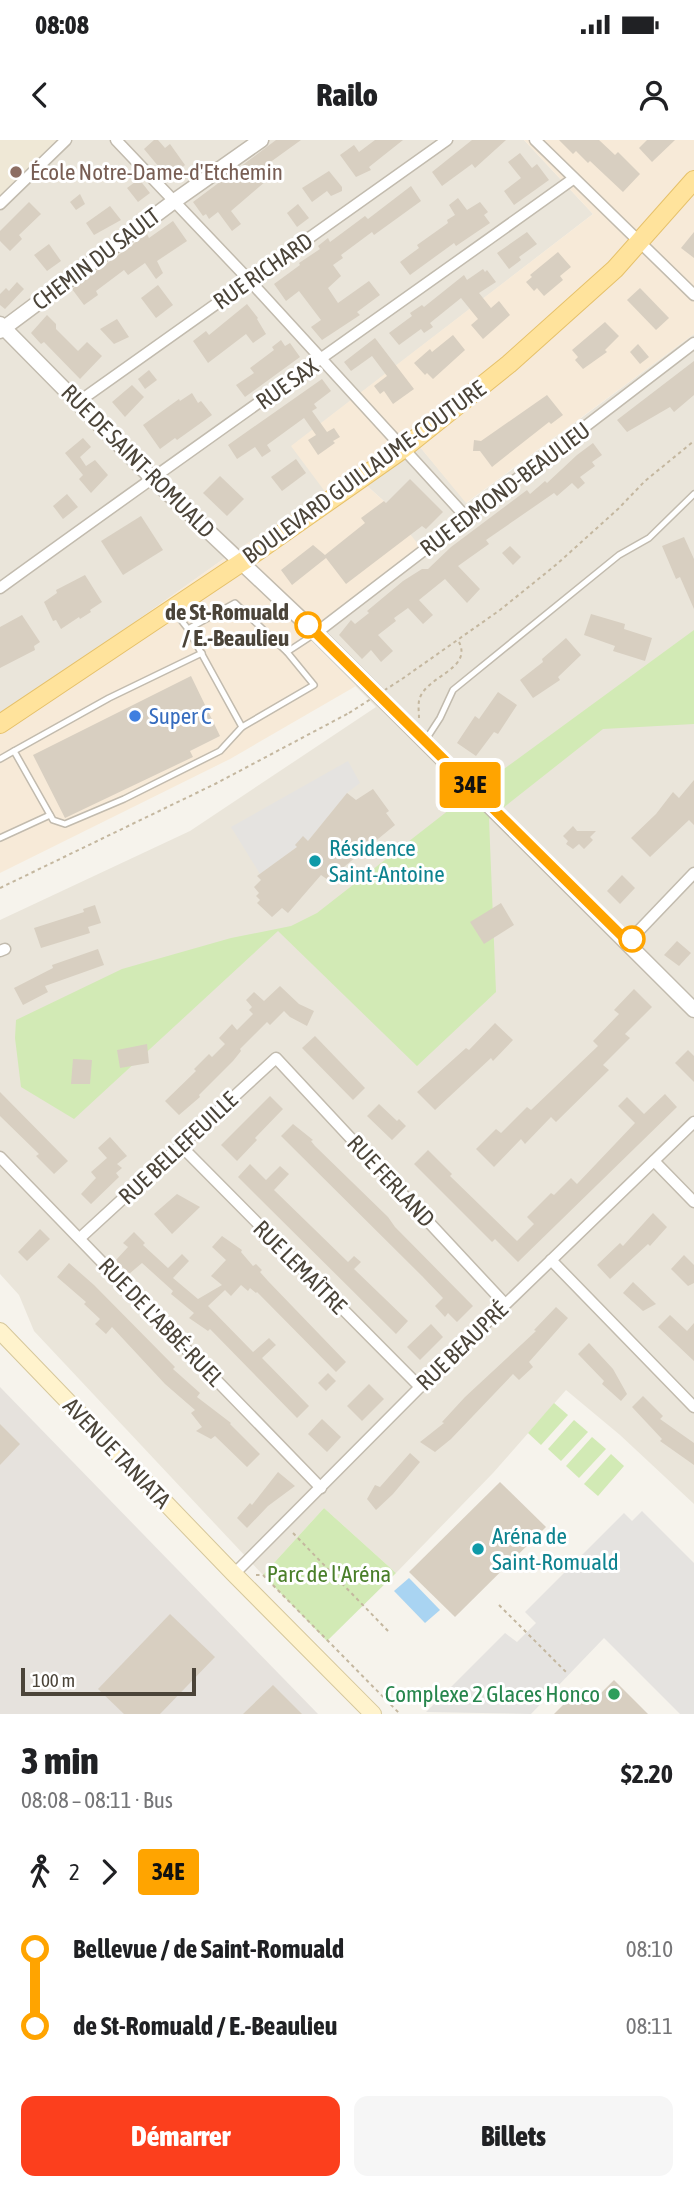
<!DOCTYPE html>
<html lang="fr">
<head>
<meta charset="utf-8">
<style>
	body { margin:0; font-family:"Asap Condensed",sans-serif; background:#f6f6f6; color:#202124; height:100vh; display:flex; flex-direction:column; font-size:26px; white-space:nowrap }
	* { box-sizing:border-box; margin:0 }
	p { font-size:23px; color:#757577 }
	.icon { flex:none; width:38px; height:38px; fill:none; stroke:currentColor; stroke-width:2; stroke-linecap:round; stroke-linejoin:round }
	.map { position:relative; height:1574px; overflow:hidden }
	.side { display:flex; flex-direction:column; background:#fff; flex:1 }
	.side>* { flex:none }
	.badge { padding:0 14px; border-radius:5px; font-size:24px; line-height:46px }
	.scale { position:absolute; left:21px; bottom:18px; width:175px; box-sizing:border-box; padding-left:7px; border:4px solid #4b4439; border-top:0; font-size:19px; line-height:24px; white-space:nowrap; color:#4b4439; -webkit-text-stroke:5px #fff; paint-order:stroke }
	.map>.badge { position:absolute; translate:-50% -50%; box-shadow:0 0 0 4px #fff }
	.legs { display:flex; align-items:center; gap:10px; height:77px; padding:0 21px; font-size:23px }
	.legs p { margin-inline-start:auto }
	.head { display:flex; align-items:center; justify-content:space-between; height:119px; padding:0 21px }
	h1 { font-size:38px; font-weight:800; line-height:52px }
	.cta { display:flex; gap:14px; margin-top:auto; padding:14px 21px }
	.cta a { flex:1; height:80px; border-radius:14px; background:#fc3f1d; color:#fff; font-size:28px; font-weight:800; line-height:80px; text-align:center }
	.cta a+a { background:#f6f6f6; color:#202124 }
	ul { padding:0 21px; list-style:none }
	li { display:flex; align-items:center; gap:24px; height:77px; font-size:26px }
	li i { display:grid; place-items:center; width:10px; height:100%; margin:0 9px; background:currentColor }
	li i::after { content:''; width:18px; height:18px; margin:-9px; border:5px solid; border-radius:50%; background:#fff }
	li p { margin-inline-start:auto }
	li:first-child i { background:linear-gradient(#0000 50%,currentColor 0) }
	li:last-child i { background:linear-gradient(currentColor 50%,#0000 0) }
	.status { display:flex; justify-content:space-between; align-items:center; height:49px; padding:0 35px; background:#fff; direction:ltr }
	.status svg { height:19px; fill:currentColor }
	header { display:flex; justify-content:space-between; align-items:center; height:91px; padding:0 21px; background:#fff; font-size:32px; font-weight:800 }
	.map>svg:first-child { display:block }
	.residential { fill:#eae5da }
	.commercial { fill:#f7ead8 }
	.industrial { fill:#e6e2dd }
	.education { fill:#efe8d6 }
	.green { fill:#d2eab5 }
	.parking { fill:#e5e3e0 }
	.water { fill:#a9d4f2 }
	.building { fill:#d8cfc1 }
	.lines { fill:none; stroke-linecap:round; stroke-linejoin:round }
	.service-casing { stroke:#c2bbae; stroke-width:8 }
	.minor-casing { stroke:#c2bbae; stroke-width:13 }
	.tertiary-casing { stroke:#c2bbae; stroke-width:17 }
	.secondary-casing { stroke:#d6c79b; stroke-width:18 }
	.primary-casing { stroke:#e6c16a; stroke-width:20 }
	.path { stroke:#c4b79f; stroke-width:2; stroke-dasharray:3.5 3.5; stroke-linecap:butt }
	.service { stroke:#fff; stroke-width:5 }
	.minor { stroke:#fff; stroke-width:10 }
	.tertiary { stroke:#fff; stroke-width:14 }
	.secondary { stroke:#fff3cd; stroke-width:16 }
	.primary { stroke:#ffe39c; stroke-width:18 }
	.path-bridge { stroke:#c4b79f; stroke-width:2; stroke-dasharray:3.5 3.5; stroke-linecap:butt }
	.line-1-casing { stroke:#fff; stroke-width:16 }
	.line-1 { stroke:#ffa400; stroke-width:10 }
	.education-dot { fill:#8d6e63; stroke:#fff; stroke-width:2.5 }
	.stop-1-dot { fill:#fff; stroke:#ffa400; stroke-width:3.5 }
	.shop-dot { fill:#3f7fe0; stroke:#fff; stroke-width:2.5 }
	.culture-dot { fill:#0f9aa8; stroke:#fff; stroke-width:2.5 }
	.leisure-dot { fill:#2e9e5b; stroke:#fff; stroke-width:2.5 }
	.labels { text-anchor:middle; stroke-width:6; stroke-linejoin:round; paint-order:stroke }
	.education-label { font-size:23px; fill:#785e54; stroke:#fff; text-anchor:start }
	.street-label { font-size:23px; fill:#4b4439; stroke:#fff }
	.stop-label { font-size:23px; font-weight:bold; fill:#4b4439; stroke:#fff; text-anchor:end }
	.shop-label { font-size:23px; fill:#366cbe; stroke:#fff; text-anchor:start }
	.culture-label { font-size:23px; fill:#0d838f; stroke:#fff; text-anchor:start }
	.park-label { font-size:23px; fill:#4a7f2a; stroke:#fff }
	.leisure-label { font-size:23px; fill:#27864d; stroke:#fff; text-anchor:end }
</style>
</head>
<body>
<div class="status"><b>08:08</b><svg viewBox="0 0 49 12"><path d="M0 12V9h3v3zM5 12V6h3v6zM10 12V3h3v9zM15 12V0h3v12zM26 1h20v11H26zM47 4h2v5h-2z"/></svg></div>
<header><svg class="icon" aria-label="back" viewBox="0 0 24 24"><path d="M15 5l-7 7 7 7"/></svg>Railo<svg class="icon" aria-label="person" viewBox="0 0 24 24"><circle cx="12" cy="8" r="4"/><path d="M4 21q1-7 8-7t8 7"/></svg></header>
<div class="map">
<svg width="694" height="1574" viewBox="0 0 694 1574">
	<rect width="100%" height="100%" fill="#f6f3ec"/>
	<g class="residential">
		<polygon points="66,0 524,0 593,74 292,306 327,352 229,415 0,578 0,64"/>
		<polygon points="694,194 694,1364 620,1295 566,1250 493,1333 396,1433 324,1368 263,1435 34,1191 19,1155 0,1134 0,780 190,691 376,567 311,501 421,409 385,362 357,337 410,295 467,363"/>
	</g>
	<polygon class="commercial" points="524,0 694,0 694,194 466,363 410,295 357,337 385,362 421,408 311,501 356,546 230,619 0,733 0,578 229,415 326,353 291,306 593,74"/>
	<polygon class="industrial" points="0,1247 318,1574 0,1574"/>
	<polygon class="education" points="0,0 66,0 0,64"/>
	<g class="green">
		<polygon points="694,490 694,584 603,589 489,679 496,852 417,926 278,791 74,979 21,947 15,898 16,880 122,829 231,798 291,786 317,773 463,659"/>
		<polygon points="554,1263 568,1275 541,1305 528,1293"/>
		<polygon points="574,1280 588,1292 561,1321 548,1309"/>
		<polygon points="592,1297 606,1309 579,1338 566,1326"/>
		<polygon points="611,1314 624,1326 598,1356 584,1344"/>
		<polygon points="324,1368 396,1433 327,1501 263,1435"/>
	</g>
	<g class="parking">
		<polygon points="348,621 360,643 347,653 308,701 303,697 297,707 260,734 231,687"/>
		<polygon points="642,1371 694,1423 694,1574 680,1574 604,1498 531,1574 426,1572 505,1493 517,1502 536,1483 525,1472 624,1373 632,1381"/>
	</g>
	<polygon class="water" points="409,1438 440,1470 425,1483 394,1451"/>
	<g class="building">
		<polygon points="154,0 158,0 165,8 170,4 185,25 169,39 144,9"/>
		<polygon points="276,0 301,0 258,31 266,41 231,71 241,84 232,91 218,72 209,79 206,74 203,76 193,62"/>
		<polygon points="375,0 403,0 369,27 371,30 356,37 340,15 354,5 359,12"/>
		<polygon points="472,0 506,0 475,28 472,24 442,46 432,32"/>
		<polygon points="559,0 599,0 615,15 618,12 640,34 623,52 590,21 588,23 576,11 573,14"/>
		<polygon points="647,0 675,0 652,22 639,8"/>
		<polygon points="520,13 532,28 537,24 549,40 514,65 504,51 521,38 508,22"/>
		<polygon points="329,31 342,47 342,51 331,56 327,51 312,62 302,48"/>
		<polygon points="139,39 150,53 138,62 127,48"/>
		<polygon points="411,46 421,61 374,95 372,92 341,115 343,118 333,125 341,136 328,148 338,163 369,141 380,155 357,172 360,175 322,200 311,187 321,180 299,151 286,161 274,144 300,125 299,123 320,109 318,106 328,98 330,102 365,76 368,79"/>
		<polygon points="80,54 85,64 76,70 70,62"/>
		<polygon points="458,58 467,70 480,62 488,72 484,75 490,83 456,106 454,103 410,135 400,122 419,108 417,105 448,83 447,80 455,75 449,65"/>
		<polygon points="29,62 41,74 19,95 22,99 10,111 0,101 0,91"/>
		<polygon points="298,64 309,78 297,87 287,73"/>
		<polygon points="110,66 121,80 94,95 86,83"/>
		<polygon points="173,81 187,101 157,121 163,133 156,139 145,123 128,135 124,130 96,151 98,155 84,165 72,149 147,94 149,98"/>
		<polygon points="527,92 537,104 519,117 521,120 509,129 497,113"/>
		<polygon points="694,92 694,118 681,108"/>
		<polygon points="49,104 61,121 47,131 34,115"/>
		<polygon points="558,112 571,127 560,136 563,140 544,156 537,148 534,151 526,142 532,137 530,135"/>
		<polygon points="483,129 485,132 487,130 496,142 479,153 491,168 499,161 510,175 483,199 471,185 478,179 461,158 430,183 433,187 424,193 421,189 399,205 389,193 412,176 410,173 422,165 424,167 464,135 467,140"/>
		<polygon points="17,142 24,149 5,169 0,165 0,154 6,148 9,151"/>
		<polygon points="158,145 173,165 156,178 141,158"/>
		<polygon points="640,148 669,178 656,190 627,160"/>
		<polygon points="247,164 258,178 257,179 266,194 253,203 246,194 208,223 193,201 206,191 209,195"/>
		<polygon points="47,175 56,184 56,189 78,211 87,202 102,216 80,239 44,202 41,204 31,193"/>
		<polygon points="117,179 129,197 114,204 100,189"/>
		<polygon points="605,182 619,196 605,210 607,212 583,229 575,220 578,217 572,210"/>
		<polygon points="453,195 465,210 433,239 427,233 425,235 414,223 430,209 432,212"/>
		<polygon points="375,198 414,249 393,264 384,251 380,254 374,246 387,236 372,216 351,231 344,222"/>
		<polygon points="281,200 285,206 290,203 300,217 245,257 236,245 254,233 250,228 274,210 272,207"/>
		<polygon points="638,204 649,217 640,224 630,212"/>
		<polygon points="694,221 694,255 674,272 670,267 627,292 617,280"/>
		<polygon points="149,230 157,240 145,249 138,239"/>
		<polygon points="322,239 331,251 314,264 317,268 312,271 327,292 334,288 340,297 333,301 335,303 318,315 308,300 316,295 304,278 267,305 271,311 262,317 255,307 237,319 228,305"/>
		<polygon points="132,245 144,257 125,277 112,262"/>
		<polygon points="192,253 198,263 201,261 212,275 177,300 175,298 160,309 143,285 179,259 180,261"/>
		<polygon points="547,255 563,275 551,284 549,282 492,327 480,311 473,311 474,300 481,301"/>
		<polygon points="83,298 91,307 80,317 86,326 95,320 108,335 91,353 79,339 83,335 65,313"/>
		<polygon points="593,303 602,315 592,322 595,326 580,337 585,343 578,349 572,343 557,356 554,353 486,400 489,404 458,426 480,449 467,463 445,439 419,460 433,475 423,484 408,468 394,478 396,481 378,495 393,511 381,522 371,510 362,519 339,495 351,480 355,484 369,473 367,471 403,441 422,429 428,429 451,407 527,350 530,354 545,341 547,343 577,315"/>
		<polygon points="296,319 306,333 282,351 271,337"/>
		<polygon points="220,336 244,359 227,376 203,353"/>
		<polygon points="410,339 443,372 426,389 422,386 346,444 326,418 292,445 281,430 313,405 325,415 365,383 361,378 384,361 386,363"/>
		<polygon points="67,354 78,367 63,379 53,366"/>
		<polygon points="141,376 163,410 123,435 101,401"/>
		<polygon points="684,397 694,419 694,469 680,437 676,439 662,406"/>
		<polygon points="510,406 521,417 513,425 502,413"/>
		<polygon points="85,435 102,462 90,470 91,472 80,479 79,477 61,489 56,480 53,481 44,462 57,453 56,450"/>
		<polygon points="591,474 625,484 624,489 652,498 645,521 613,511 615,506 584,495"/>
		<polygon points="22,475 40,502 34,506 35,510 0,528 0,487"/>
		<polygon points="566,498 581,515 558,537 560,540 533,558 520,540 543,522 542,519"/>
		<polygon points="191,536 220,596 190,611 193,617 65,678 33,615"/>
		<polygon points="498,552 517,565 498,594 494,592 476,616 457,603 475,576 479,579"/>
		<polygon points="694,640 694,685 689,680 650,717 631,698 656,674 673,652 679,658"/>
		<polygon points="373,649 389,671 386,673 395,685 328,740 321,735 288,773 282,768 272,777 257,763 260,760 256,756 259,753 254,747 261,740 257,736 297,707 295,705 303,696 308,701 347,653 356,660"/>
		<polygon points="573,686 577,691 596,691 590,697 593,700 584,709 579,704 573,709 566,704 568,701 563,696"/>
		<polygon points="622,735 635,748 620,764 607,751"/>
		<polygon points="501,763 514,785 484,804 470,782"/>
		<polygon points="95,765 101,783 88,787 90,793 41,808 34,788 84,772 83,769"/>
		<polygon points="677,801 691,813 679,826 664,815"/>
		<polygon points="98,809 104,825 45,846 48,852 23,865 14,848 53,828 52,825"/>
		<polygon points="280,846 299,864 314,871 307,886 290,877 284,871 270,885 267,882 240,909 241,911 233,921 199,955 200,957 179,975 165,961 196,931 194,929 209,914 212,917 225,904 219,898 232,884 237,890 253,874 249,870 252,867 246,860 254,852 264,861"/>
		<polygon points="634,849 652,867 625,894 630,898 603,925 609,930 556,982 551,977 525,1004 521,999 494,1027 476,1009 496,989 501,993 527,967 531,970 598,906 593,901 619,874 614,870"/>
		<polygon points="495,883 513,900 493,921 491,918 435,970 417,952 466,908 469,910"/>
		<polygon points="315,896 365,948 353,960 302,908"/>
		<polygon points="147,904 149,923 120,928 117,910"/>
		<polygon points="688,910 694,916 694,942 675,923"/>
		<polygon points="73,919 92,920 90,944 71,944"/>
		<polygon points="0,952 68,1021 54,1034 36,1016 39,1014 0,976"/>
		<polygon points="665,954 677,967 518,1122 495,1099 492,1102 414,1024 428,1010 452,1034 450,1036 517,1101 534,1084 527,1077 551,1053 554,1055 571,1038 577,1044 635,983 618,966 627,957 644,974"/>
		<polygon points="270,956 283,969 255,998 257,1000 237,1021 221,1005"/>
		<polygon points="379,964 397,981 399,979 406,986 392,1000 367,976"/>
		<polygon points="293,984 313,1000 311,1001 315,1006 388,1077 395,1087 473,1166 457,1182 448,1173 445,1177 435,1166 443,1158 422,1136 281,996"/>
		<polygon points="110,997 127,1016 117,1024 122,1028 116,1033 119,1037 91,1064 81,1054 96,1038 91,1032 107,1018 98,1008"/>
		<polygon points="250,1024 266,1040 280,1026 289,1034 274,1050 348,1122 354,1116 361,1122 354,1129 408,1181 396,1194 238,1037"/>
		<polygon points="177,1054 200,1067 172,1094 154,1074"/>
		<polygon points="653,1073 667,1087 650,1106 648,1104 610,1139 597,1125 620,1103 623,1106"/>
		<polygon points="40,1089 50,1099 27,1121 18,1112"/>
		<polygon points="134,1092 145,1103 143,1105 168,1128 182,1114 189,1121 173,1138 198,1159 222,1145 211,1136 226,1120 212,1107 222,1096 242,1110 241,1112 253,1126 256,1124 262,1130 260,1132 268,1141 346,1222 336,1232 257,1152 256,1153 250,1148 248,1151 241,1145 231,1156 225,1150 208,1166 253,1212 269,1198 276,1205 262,1218 309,1266 297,1278 210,1189 208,1191 189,1178 194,1173 171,1154 173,1151 142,1123 129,1134 116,1120 128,1107 123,1103"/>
		<polygon points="684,1115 694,1125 694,1143 688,1146 671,1129"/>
		<polygon points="69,1123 94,1145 175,1227 173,1229 200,1253 197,1257 231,1283 230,1284 260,1314 247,1327 215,1296 211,1299 196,1291 202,1287 191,1273 195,1270 165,1244 112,1187 106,1194 95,1184 100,1179 84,1164 86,1162 57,1137"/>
		<polygon points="633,1142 656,1164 643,1171 623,1153"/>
		<polygon points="556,1167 568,1178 529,1222 533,1227 519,1240 513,1234 451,1299 435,1312 420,1302 444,1283 442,1282 465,1257 536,1191 534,1190"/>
		<polygon points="670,1175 687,1191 694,1183 694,1221 658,1187"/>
		<polygon points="431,1184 443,1197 420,1220 407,1207"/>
		<polygon points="589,1203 613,1229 627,1254 621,1261 602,1244 604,1241 578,1214"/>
		<polygon points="328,1233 336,1241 326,1251 318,1243"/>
		<polygon points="369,1244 384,1259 362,1281 347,1266"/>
		<polygon points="643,1256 663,1276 660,1279 694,1303 694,1325 660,1301 662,1299 632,1267"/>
		<polygon points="322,1279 341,1297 327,1312 308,1294"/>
		<polygon points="0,1284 20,1304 0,1325"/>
		<polygon points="410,1313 420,1322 393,1354 376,1370 367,1359 375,1345 380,1347"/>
		<polygon points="278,1332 295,1346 268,1366 247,1388 237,1378 250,1363 252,1365"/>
		<polygon points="500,1342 546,1387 455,1477 409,1432"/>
		<polygon points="170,1474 215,1517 160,1574 124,1574 98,1549"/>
		<polygon points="614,1540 648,1574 554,1574 578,1550 596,1558"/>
		<polygon points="273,1545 302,1574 243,1574"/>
	</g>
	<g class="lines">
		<defs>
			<g id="service">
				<polyline points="174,471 188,489 235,463 287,512 316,493"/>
				<polyline points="188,489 242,587 314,545 287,512"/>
				<polyline points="202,513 109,558 14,611 53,680 65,684 124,659 220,611 242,587"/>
				<polyline points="425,601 440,578 453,550 619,415 649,398 694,354"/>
				<polyline points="0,619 14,611"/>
				<polyline points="0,698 50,675"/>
			</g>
			<g id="minor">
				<polyline points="116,0 249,140 467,378"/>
				<polyline points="535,0 694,155"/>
				<polyline points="0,64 66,0"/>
				<polyline points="79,263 88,255 447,0"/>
				<path d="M 0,448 C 190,310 382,176 573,39"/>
				<polyline points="316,493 694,203"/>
				<polyline points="628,802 694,733"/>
				<polyline points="0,811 5,809"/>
				<polyline points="181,1006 420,1247"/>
				<polyline points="0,1017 321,1348"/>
				<polyline points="654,1021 694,1062"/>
				<polyline points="80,1098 276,918 505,1164"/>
				<polyline points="551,1120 694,1267"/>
				<polyline points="234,1434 420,1247 694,982"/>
			</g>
			<g id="tertiary">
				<polyline points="0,184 152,338 316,493 694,870"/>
				<polyline points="0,191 173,62 261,0"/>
			</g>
			<polyline id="secondary" points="0,1191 234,1434 373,1574"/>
			<polyline id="primary" points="0,584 242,422 403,309 509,224 615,129 694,40"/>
		</defs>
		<use href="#service" class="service-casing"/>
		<use href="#minor" class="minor-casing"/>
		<use href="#tertiary" class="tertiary-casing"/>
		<use href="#secondary" class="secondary-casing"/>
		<use href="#primary" class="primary-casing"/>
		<g class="path">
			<polyline points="402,539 500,470 557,424 618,369 645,341 694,301"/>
			<path d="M 419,578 C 419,573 418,566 419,561 C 424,536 473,530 459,502"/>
			<polyline points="0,748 215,644 349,573"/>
			<polyline points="293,1393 390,1493"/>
			<polyline points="256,1435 263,1435 400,1574"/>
			<polyline points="499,1465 568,1534"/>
		</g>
		<use href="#service" class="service"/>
		<use href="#minor" class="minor"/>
		<use href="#tertiary" class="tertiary"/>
		<use href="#secondary" class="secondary"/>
		<use href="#primary" class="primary"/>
		<polyline class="path-bridge" points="349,573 402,539"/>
	</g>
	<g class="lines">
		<defs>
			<polyline id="line-1" points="308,485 628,802 632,799"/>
		</defs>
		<use href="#line-1" class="line-1-casing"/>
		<use href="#line-1" class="line-1"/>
	</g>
	<circle class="education-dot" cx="16" cy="32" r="7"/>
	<g class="stop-1-dot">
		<circle cx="308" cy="485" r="12"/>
		<circle cx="632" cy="799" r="12"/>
	</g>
	<circle class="shop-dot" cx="135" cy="576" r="7"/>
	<g class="culture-dot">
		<circle cx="315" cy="721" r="7"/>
		<circle cx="478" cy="1409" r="7"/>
	</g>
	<circle class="leisure-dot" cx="614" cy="1554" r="7"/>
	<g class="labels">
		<g class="education-label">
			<text x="30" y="40">École Notre-Dame-d'Etchemin</text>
		</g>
		<g class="street-label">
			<text transform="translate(96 119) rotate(-37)" y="8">CHEMIN DU SAULT</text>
			<text transform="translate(263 131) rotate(-35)" y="8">RUE RICHARD</text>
			<text transform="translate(287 244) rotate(-35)" y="8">RUE SAX</text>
			<text transform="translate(138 321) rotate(45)" y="8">RUE DE SAINT-ROMUALD</text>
			<text transform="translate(364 332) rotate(-36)" y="8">BOULEVARD GUILLAUME-COUTURE</text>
			<text transform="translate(505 349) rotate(-37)" y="8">RUE EDMOND-BEAULIEU</text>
			<text transform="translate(178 1008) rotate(-43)" y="8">RUE BELLEFEUILLE</text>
			<text transform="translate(391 1041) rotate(47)" y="8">RUE FERLAND</text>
			<text transform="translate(300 1127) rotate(45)" y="8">RUE LEMAÎTRE</text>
			<text transform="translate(161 1182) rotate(46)" y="8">RUE DE L'ABBÉ-RUEL</text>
			<text transform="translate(462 1206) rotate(-44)" y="8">RUE BEAUPRÉ</text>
			<text transform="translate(117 1313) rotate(46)" y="8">AVENUE TANIATA</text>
		</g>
		<g class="stop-label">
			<text x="289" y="480">de St-Romuald<tspan x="289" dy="26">/ E.-Beaulieu</tspan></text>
		</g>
		<g class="shop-label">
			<text x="149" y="584">Super C</text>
		</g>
		<g class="culture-label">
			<text x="329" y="716">Résidence<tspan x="329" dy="26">Saint-Antoine</tspan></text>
			<text x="492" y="1404">Aréna de<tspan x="492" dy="26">Saint-Romuald</tspan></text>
		</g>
		<g class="park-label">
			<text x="329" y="1442">Parc de l'Aréna</text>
		</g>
		<g class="leisure-label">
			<text x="600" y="1562">Complexe 2 Glaces Honco</text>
		</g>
	</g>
</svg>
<div class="scale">100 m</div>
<b class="badge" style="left:470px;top:645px;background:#ffa400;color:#111">34E</b>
</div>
<section class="side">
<div class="head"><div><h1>3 min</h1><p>08:08 – 08:11 · Bus</p></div><b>$2.20</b></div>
<div class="legs"><svg class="icon" aria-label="walk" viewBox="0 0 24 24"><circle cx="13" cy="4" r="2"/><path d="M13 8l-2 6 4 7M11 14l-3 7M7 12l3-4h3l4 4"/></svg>2<svg class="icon" aria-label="forward" viewBox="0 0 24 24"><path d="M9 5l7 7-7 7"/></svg><b class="badge" style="background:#ffa400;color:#111">34E</b></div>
<ul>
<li><i style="color:#ffa400"></i><b>Bellevue / de Saint-Romuald</b><p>08:10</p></li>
<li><i style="color:#ffa400"></i><b>de St-Romuald / E.-Beaulieu</b><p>08:11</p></li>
</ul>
<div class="cta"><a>Démarrer</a><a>Billets</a></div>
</section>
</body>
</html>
